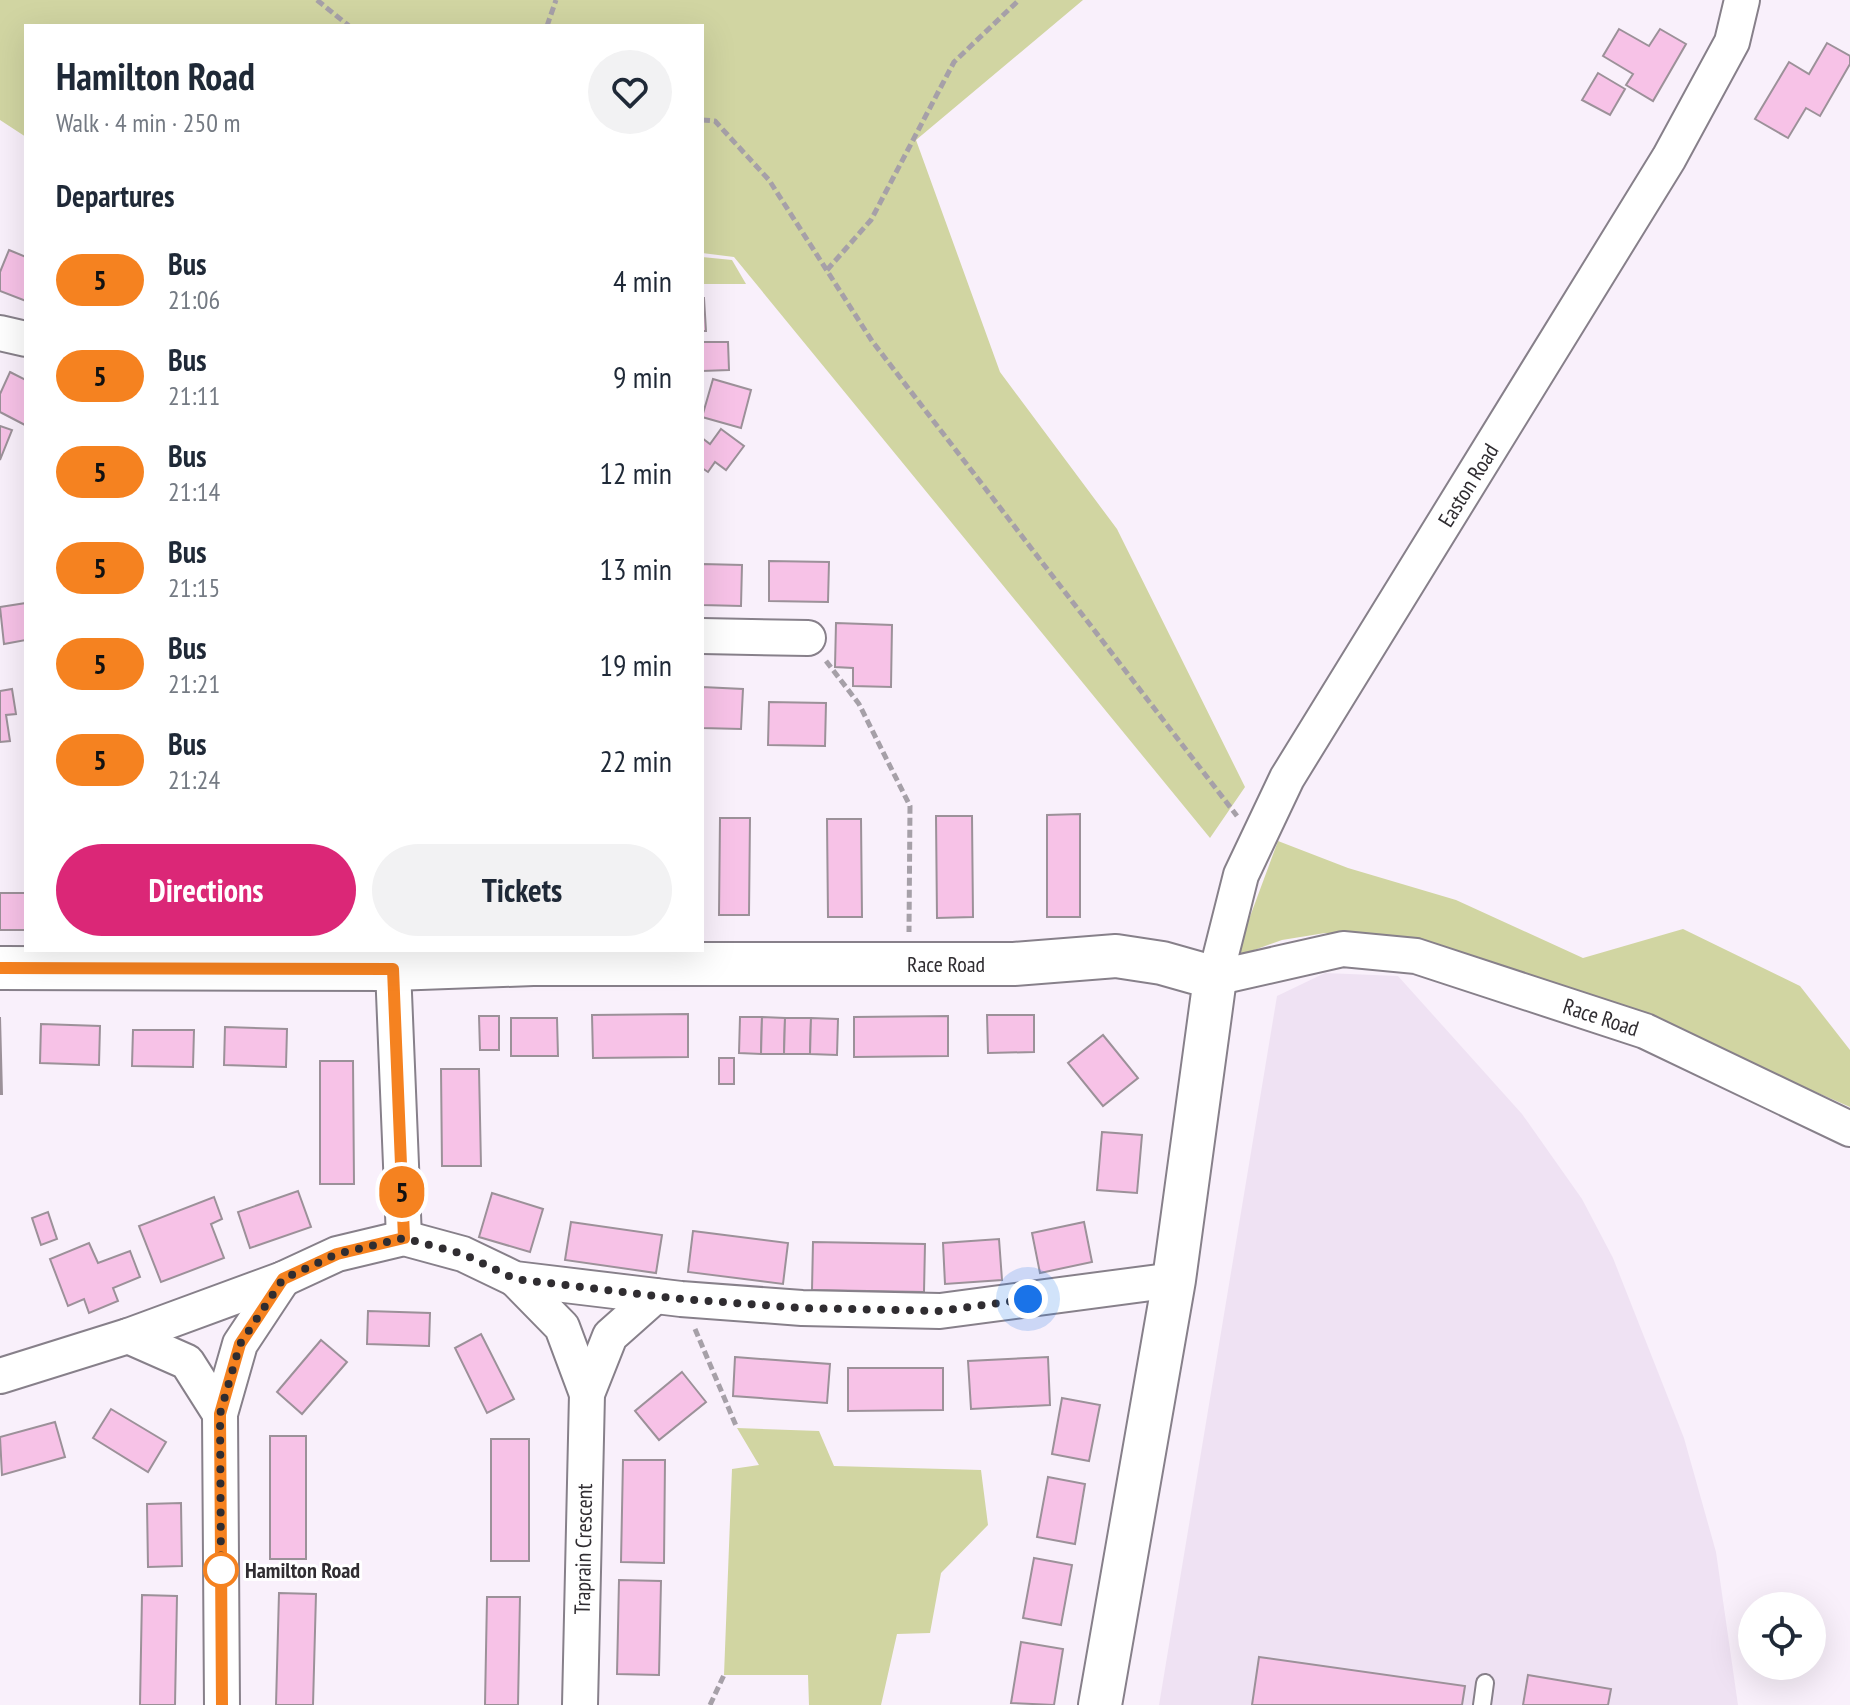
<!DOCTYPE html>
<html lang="en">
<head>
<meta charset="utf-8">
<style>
	body { margin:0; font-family:"PT Sans Narrow",sans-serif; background:#f2f2f3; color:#1f2937; height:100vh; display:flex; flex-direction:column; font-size:30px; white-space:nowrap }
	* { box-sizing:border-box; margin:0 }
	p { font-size:26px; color:#747a83 }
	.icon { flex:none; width:44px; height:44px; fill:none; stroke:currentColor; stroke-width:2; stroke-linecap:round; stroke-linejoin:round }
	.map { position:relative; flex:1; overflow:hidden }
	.sheet { position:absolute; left:24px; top:24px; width:680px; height:928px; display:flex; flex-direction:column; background:#fff; border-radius:0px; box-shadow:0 8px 32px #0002 }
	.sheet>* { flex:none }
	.badge { padding:0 16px; border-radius:26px; font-size:28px; line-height:52px }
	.controls { position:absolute; left:1738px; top:1592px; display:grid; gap:16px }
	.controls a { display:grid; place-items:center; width:88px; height:88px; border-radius:50%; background:#fff; box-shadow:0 8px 32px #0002; font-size:40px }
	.you { position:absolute; width:40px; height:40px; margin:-20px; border:6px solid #fff; border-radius:50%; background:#1a73e8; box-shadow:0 0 0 12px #1a73e833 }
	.map>.badge { position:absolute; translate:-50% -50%; box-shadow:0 0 0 4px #fff }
	h2 { padding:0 32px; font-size:30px; line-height:72px }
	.round { display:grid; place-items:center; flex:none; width:84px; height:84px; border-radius:42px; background:#f2f2f3 }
	.head { display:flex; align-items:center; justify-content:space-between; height:136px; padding:0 32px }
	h1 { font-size:38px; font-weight:800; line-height:60px }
	.cta { display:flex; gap:16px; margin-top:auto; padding:16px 32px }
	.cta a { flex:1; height:92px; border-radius:48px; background:#db2777; color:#fff; font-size:32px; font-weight:800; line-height:92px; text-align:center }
	.cta a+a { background:#f2f2f3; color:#1f2937 }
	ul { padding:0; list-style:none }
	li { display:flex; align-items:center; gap:24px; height:96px; padding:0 32px }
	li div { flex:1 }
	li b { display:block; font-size:30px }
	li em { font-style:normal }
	li .badge { min-width:88px; font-weight:700; text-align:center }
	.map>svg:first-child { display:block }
	.built { fill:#efe2f3 }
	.green { fill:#d1d5a2 }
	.building { fill:#f7c2e7; stroke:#9c9199; stroke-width:2 }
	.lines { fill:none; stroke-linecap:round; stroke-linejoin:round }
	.service-casing { stroke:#87808a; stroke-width:20 }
	.minor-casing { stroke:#87808a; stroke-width:38 }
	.tertiary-casing { stroke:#87808a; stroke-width:46 }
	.path { stroke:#a6a0a8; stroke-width:5; stroke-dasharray:8 4; stroke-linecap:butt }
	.service { stroke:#fff; stroke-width:16 }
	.minor { stroke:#fff; stroke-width:34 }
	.tertiary { stroke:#fff; stroke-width:42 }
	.line-casing { stroke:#fff; stroke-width:18 }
	.line { stroke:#f58220; stroke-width:12 }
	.walk { stroke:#302d31; stroke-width:8; stroke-dasharray:0 14.4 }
	.stop-dot { fill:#fff; stroke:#f58220; stroke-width:4 }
	.labels { text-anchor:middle; stroke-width:6; stroke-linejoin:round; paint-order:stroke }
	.street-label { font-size:22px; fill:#302d31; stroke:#fff }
	.stop-label { font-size:22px; font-weight:bold; fill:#302d31; stroke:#fff; text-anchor:start }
</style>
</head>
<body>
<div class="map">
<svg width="1850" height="1705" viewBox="0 0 1850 1705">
	<rect width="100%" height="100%" fill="#f9f0fb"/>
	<polygon class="built" points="1325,973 1398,976 1522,1114 1582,1199 1613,1258 1684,1438 1716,1552 1738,1705 1159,1705 1277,996"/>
	<g class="green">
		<polygon points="0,0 1083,0 916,140 1000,372 1117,529 1245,787 1210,838 734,257 702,253 702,26 26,26 26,137 0,120"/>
		<polygon points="702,257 732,260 746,284 702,284"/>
		<polygon points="1278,841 1348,868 1456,900 1583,958 1683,929 1800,986 1850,1050 1850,1107 1720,1050 1429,943 1325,933 1282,940 1235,957"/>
		<polygon points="737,1428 819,1431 834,1466 981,1470 988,1525 941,1573 930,1633 897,1634 881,1705 809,1705 808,1675 724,1675 732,1469 759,1465"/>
	</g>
	<g class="building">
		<polygon points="1619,29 1649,46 1660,29 1686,44 1653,101 1626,85 1633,74 1603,56"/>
		<polygon points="1827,43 1850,56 1850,64 1820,116 1806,108 1788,138 1755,119 1789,62 1809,74"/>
		<polygon points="1598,73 1625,89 1610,115 1582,100"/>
		<polygon points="9,250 26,257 26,301 0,291 0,272"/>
		<polygon points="702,298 704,298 706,331 702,331"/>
		<polygon points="702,342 728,342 729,370 702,371"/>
		<polygon points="10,372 26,380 25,425 0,412 0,394"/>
		<polygon points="713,379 751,390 741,428 702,417"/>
		<polygon points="0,426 12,430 0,460"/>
		<polygon points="721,429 744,446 726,470 715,462 708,472 702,468 702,438 710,444"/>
		<polygon points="769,561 829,562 828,602 769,601"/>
		<polygon points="702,564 742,565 741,606 702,605"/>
		<polygon points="26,603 26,640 4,644 0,607"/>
		<polygon points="836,623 892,625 891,687 853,686 853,668 835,667"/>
		<polygon points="702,687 743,689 741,729 702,728"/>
		<polygon points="12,689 16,714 6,715 10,741 0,742 0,691"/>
		<polygon points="769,702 826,703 825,746 768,745"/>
		<polygon points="1080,814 1080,917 1047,917 1047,815"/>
		<polygon points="936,816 972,816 973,917 937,918"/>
		<polygon points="720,818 750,818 749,915 719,915"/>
		<polygon points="827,819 861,819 862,917 828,917"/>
		<rect x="0" y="893" width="26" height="37"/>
		<polygon points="688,1014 688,1057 593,1058 592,1015"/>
		<polygon points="987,1015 1034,1015 1034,1052 988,1053"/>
		<polygon points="479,1016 499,1016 499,1050 480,1050"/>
		<polygon points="948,1016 948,1056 854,1057 854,1017"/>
		<polygon points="0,1017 2,1094 0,1094"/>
		<polygon points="740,1017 762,1017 761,1054 739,1053"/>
		<polygon points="762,1017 785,1018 784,1054 761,1054"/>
		<polygon points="511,1018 557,1018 558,1056 511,1056"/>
		<polygon points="785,1018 811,1018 810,1054 784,1054"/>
		<polygon points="811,1018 838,1019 837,1055 810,1054"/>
		<polygon points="41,1024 100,1026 99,1065 40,1063"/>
		<polygon points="225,1027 287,1029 286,1067 224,1065"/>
		<polygon points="133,1030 194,1030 193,1067 132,1066"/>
		<polygon points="1103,1035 1138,1078 1103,1106 1068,1063"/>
		<rect x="719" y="1058" width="15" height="26"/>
		<polygon points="320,1061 353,1061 354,1184 320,1184"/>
		<polygon points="441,1069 479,1069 481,1166 442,1166"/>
		<polygon points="1102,1132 1142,1135 1137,1193 1097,1190"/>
		<polygon points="298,1191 311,1227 250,1248 238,1212"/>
		<polygon points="492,1193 543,1209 530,1252 479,1237"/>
		<polygon points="214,1197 222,1219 211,1224 224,1258 161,1282 139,1226"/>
		<polygon points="48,1212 57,1239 41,1245 32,1218"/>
		<polygon points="571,1222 662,1235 656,1273 565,1260"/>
		<polygon points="1084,1222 1092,1262 1040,1273 1032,1233"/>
		<polygon points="693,1231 788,1243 783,1284 688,1272"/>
		<polygon points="999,1239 1002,1280 945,1284 943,1243"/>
		<polygon points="813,1242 925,1244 924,1292 812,1290"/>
		<polygon points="89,1243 98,1263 130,1251 140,1277 113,1288 118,1301 89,1313 84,1299 68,1306 50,1259"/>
		<polygon points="368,1311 430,1313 429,1346 367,1344"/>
		<polygon points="481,1334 514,1399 487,1413 455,1348"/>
		<polygon points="321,1340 347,1362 302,1414 277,1392"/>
		<polygon points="735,1357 830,1364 827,1403 733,1396"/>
		<polygon points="1048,1357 1050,1405 971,1409 968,1361"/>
		<polygon points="848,1368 943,1368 943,1410 848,1411"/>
		<polygon points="682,1372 706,1402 659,1440 635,1411"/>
		<polygon points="1062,1398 1100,1405 1089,1461 1052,1454"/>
		<polygon points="111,1409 166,1442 148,1472 93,1438"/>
		<polygon points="55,1422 65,1457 2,1475 0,1437"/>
		<rect x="270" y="1436" width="36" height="123"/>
		<rect x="491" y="1439" width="38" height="122"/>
		<polygon points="623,1460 665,1460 664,1563 621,1562"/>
		<polygon points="1048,1477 1085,1484 1075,1544 1037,1537"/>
		<polygon points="181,1503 182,1566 148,1567 147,1504"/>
		<polygon points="1034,1558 1072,1565 1061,1625 1023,1618"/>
		<polygon points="619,1580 661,1581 659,1675 617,1674"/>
		<polygon points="279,1593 316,1594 313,1705 276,1705"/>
		<polygon points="142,1595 177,1596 175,1705 140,1705"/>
		<polygon points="487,1597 520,1597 518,1705 485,1705"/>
		<polygon points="1021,1642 1063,1649 1054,1705 1011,1703"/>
		<polygon points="1259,1657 1465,1686 1462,1705 1252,1705"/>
		<polygon points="1528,1675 1611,1689 1608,1705 1523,1705"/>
	</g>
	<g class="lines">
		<defs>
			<polyline id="service" points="1482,1705 1485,1683"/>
			<g id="minor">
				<polyline points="1742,0 1732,42 1669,158 1287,778 1241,875 1215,978 1343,949 1416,956 1645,1031 1850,1129"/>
				<polyline points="0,333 26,339"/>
				<polyline points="702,636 808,638"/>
				<polyline points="393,969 404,1238"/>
				<polyline points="515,1279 562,1327 587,1394"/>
				<polyline points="128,1336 187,1362 220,1414"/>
				<polyline points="0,1376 128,1336 283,1279 337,1254 404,1238 463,1254 515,1279 681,1299 802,1308 940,1311 1174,1280"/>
				<polyline points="222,1705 220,1414 240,1344 283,1279"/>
				<polyline points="580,1705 587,1394 610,1336 655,1296"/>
			</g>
			<polyline id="tertiary" points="0,968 393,969 533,964 1014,964 1116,956 1162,963 1215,978 1174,1280 1100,1705"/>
		</defs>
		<use href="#service" class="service-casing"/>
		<use href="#minor" class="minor-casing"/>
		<use href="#tertiary" class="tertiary-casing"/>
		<g class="path">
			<polyline points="317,0 349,26"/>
			<polyline points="547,26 556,0"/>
			<polyline points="702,120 715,121 769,180 872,341 1237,816"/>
			<polyline points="827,270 871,220 954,62 1019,0"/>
			<polyline points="826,661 859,704 910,806 909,932"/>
			<polyline points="695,1329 737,1428"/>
			<polyline points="710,1705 724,1675"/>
		</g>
		<use href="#service" class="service"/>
		<use href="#minor" class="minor"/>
		<use href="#tertiary" class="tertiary"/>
	</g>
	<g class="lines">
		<defs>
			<polyline id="line" points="0,968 393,969 404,1238 337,1254 283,1279 240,1344 220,1414 222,1705"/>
		</defs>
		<use href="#line" class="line-casing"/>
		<use href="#line" class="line"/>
		<polyline class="walk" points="221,1570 220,1414 240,1344 283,1279 337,1254 404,1238 463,1254 515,1279 681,1299 802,1308 940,1311 1028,1299"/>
	</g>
	<circle class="stop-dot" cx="221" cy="1570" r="16"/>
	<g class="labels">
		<g class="street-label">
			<text transform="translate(1468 485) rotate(-58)" y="8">Easton Road</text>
			<text x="946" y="972">Race Road</text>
			<text transform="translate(1601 1017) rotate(18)" y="8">Race Road</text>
			<text transform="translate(583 1549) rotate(-89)" y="8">Traprain Crescent</text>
		</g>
		<g class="stop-label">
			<text x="245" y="1578">Hamilton Road</text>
		</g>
	</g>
</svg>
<div class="controls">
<a><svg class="icon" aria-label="locate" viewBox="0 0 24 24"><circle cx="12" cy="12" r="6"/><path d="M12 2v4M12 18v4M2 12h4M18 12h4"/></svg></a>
</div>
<div class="you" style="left:1028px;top:1299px"></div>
<b class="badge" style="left:402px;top:1192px;background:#f58220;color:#111">5</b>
<section class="sheet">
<div class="head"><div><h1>Hamilton Road</h1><p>Walk · 4 min · 250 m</p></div><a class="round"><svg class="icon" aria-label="heart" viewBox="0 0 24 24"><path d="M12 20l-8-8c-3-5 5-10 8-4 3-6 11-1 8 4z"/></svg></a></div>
<h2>Departures</h2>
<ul>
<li><span class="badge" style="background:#f58220;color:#111">5</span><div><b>Bus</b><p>21:06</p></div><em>4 min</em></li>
<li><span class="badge" style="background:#f58220;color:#111">5</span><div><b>Bus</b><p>21:11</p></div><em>9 min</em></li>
<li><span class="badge" style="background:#f58220;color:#111">5</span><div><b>Bus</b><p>21:14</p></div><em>12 min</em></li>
<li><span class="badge" style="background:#f58220;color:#111">5</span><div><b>Bus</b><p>21:15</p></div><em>13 min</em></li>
<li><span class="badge" style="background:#f58220;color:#111">5</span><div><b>Bus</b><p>21:21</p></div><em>19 min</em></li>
<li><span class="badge" style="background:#f58220;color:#111">5</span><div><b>Bus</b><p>21:24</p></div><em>22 min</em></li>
</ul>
<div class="cta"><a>Directions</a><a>Tickets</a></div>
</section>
</div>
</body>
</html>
